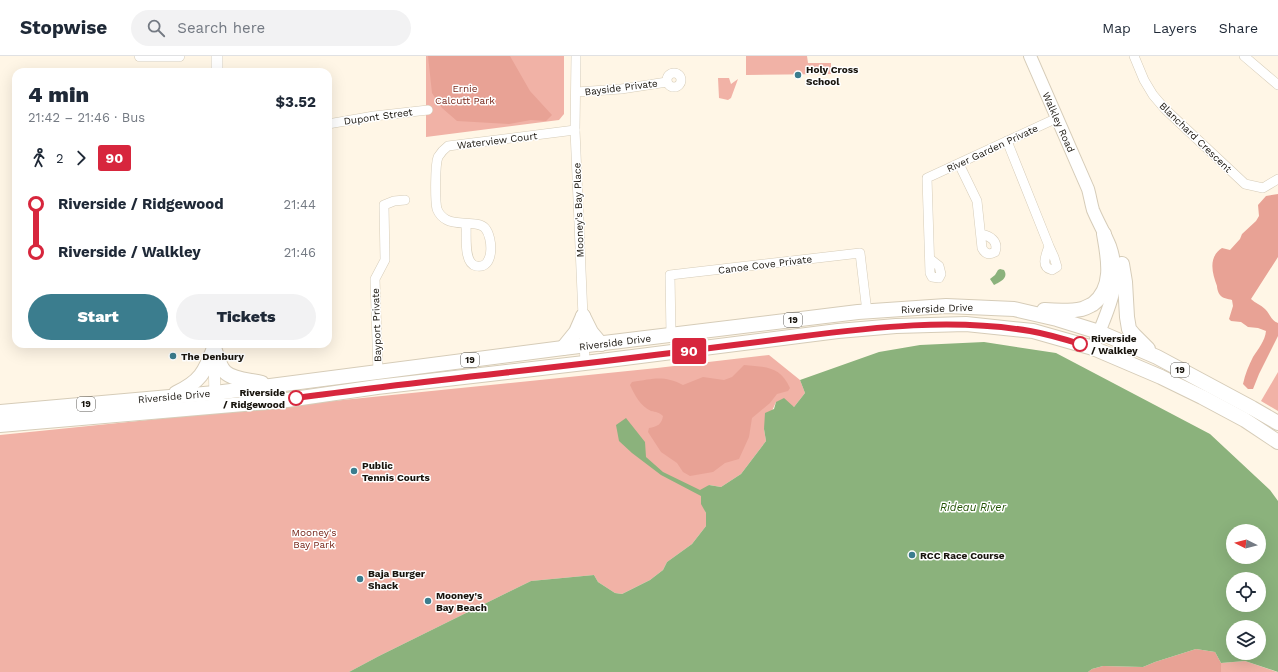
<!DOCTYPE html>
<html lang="en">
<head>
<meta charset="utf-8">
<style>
	body { margin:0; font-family:"Work Sans",sans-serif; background:#f2f2f3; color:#1f2937; height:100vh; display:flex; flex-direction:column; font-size:15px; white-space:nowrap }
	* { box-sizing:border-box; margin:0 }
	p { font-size:13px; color:#747a83 }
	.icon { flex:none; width:22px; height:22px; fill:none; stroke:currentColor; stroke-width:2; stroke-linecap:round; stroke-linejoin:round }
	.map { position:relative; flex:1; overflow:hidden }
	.sheet { position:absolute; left:12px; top:12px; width:320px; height:280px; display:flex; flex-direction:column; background:#fff; border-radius:12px; box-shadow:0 4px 16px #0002 }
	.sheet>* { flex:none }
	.badge { padding:0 8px; border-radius:3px; font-size:14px; line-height:26px }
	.needle { width:26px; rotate:276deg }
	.fabs { position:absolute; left:1226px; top:468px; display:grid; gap:8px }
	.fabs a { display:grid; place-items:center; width:40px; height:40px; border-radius:50%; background:#fff; box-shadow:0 4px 16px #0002; font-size:20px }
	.map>.badge { position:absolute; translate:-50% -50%; box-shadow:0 0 0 2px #fff }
	.legs { display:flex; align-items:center; gap:6px; height:44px; padding:0 16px; font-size:13px }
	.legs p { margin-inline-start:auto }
	.overview { display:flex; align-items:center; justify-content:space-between; height:68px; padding:0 16px }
	h1 { font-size:22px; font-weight:800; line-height:30px }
	.action { display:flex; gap:8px; margin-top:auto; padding:8px 16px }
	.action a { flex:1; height:46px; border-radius:24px; background:#3b7d8e; color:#fff; font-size:16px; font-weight:800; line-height:46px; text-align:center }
	.action a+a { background:#f2f2f3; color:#1f2937 }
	ul { padding:0 16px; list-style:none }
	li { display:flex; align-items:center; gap:14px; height:48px; font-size:15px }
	li i { display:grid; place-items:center; width:6px; height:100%; margin:0 5px; background:currentColor }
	li i::after { content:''; width:10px; height:10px; margin:-5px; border:3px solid; border-radius:50%; background:#fff }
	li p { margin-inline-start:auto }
	li:first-child i { background:linear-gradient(#0000 50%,currentColor 0) }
	li:last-child i { background:linear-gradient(currentColor 50%,#0000 0) }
	header { display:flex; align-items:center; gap:24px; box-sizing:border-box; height:56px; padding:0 20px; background:#fff; border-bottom:1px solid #e0e1e3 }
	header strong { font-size:19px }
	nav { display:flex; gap:22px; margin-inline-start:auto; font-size:14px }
	.search { width:280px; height:36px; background:#f2f2f3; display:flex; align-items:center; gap:10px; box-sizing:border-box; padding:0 14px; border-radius:22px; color:#747a83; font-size:15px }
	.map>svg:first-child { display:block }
	.green { fill:#f1b2a6 }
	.forest { fill:#e8a295 }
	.water { fill:#8bb27c; fill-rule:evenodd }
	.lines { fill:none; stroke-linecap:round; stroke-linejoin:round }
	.minor-casing { stroke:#d6ccb8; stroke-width:10 }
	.tertiary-casing { stroke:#d6ccb8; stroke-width:12 }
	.secondary-casing { stroke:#d6ccb8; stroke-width:14 }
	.primary-casing { stroke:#d6ccb8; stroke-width:16 }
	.minor { stroke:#fff; stroke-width:9 }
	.tertiary { stroke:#fff; stroke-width:11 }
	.secondary { stroke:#fff; stroke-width:12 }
	.primary { stroke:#fff; stroke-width:14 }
	.line-1-casing { stroke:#fff; stroke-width:9 }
	.line-1 { stroke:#d7263d; stroke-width:6 }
	.poi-dot { fill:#3b7d8e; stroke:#fff; stroke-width:1.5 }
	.stop-1-dot { fill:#fff; stroke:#d7263d; stroke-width:2 }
	.labels { text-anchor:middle; stroke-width:3; stroke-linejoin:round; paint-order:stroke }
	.shield { fill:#fff; stroke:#5d5a56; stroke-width:1 }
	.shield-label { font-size:9px; font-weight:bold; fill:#18140d }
	.poi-label { font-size:10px; font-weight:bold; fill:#18140d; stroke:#fff; text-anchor:start }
	.street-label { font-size:10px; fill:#18140d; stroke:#fff }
	.park-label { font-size:10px; fill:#77261a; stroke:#fff }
	.stop-label { font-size:10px; font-weight:bold; fill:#18140d; stroke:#fff; text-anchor:start }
	.water-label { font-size:11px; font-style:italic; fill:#245405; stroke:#fff }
</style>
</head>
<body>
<header>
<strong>Stopwise</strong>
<div class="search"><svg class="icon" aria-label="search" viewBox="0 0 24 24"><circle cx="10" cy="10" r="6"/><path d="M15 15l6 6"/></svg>Search here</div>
<nav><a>Map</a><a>Layers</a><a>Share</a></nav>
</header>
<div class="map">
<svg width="1278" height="616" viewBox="0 0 1278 616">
	<rect width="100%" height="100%" fill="#fff6e6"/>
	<g class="green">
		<polygon points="426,0 564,0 564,58 559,64 426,81"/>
		<polygon points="746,0 807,0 808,7 831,7 831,18 746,19"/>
		<polygon points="718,22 729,22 731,28 738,23 731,42 728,44 719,42"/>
		<polygon points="769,299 800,324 805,337 794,351 776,346 764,373 766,385 741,418 721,431 709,429 701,440 702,448 706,457 706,470 692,488 667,506 663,514 650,524 622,538 615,537 598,526 594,519 531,525 379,600 349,616 0,616 0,379 657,312"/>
		<polygon points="1278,316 1278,355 1261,345"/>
		<polygon points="1245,605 1277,616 1221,616 1221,607"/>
	</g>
	<g class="forest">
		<polygon points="428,0 510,0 530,35 552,59 546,65 531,64 509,68 457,65 442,52 432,37"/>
		<path d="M 1278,138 L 1278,201 L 1251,243 C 1255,247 1261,249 1265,253 C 1270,258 1271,264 1278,267 L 1278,280 L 1259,318 L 1253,333 L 1248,333 L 1243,328 C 1245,318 1249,309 1253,301 C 1258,293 1265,285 1266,275 L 1258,272 L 1248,271 L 1241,266 L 1231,265 L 1229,263 L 1233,250 L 1232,244 C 1228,243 1222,242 1220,239 C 1218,237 1217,232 1217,230 C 1212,217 1208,201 1222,192 L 1230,194 L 1240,183 L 1242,178 L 1256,165 L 1259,160 L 1258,149 L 1266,140 Z"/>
		<path d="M 744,309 C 766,311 780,310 790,332 L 788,335 L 777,338 L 770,347 L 752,362 L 749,381 L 739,403 L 725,407 L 713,416 L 690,420 L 683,416 L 677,407 L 661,396 L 648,376 L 649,372 C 657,371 662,368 663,360 C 659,356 656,356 651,355 C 641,351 634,338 630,329 L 632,326 C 654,323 663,319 683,329 L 703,321 L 724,324 L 732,321 Z"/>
		<polygon points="1196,593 1215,596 1221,607 1221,616 1088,616 1092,613 1103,610 1143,611 1155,606"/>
	</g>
	<g class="water">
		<path d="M 1000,213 L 1004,214 C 1009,222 1000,226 994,229 L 990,223 L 995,219 L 998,214 Z"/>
		<path d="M 984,286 L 1056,297 L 1210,378 L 1270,434 L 1278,445 L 1278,616 L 1245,605 L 1221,607 L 1215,596 L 1196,593 L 1155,606 L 1143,611 L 1103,610 L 1092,613 L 1088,616 L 349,616 L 379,600 L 531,525 L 594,519 L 598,526 L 615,537 L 622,538 L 650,524 L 663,514 L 667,506 L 692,488 L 706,470 L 706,457 L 701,448 L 701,440 L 661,419 L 632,397 L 619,385 L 616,369 L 626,362 L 645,386 L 646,401 L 663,416 L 700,434 L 709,429 L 721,431 L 741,418 L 766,385 L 764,373 L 765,357 L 774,353 L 776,346 L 784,342 L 794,351 L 805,337 L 800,324 L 879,296 L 920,289 ZM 1233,475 L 1259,475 L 1259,501 L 1233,501 ZM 1233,523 L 1259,523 L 1259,549 L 1233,549 ZM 1233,571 L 1259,571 L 1259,597 L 1233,597 Z"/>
	</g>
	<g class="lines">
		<defs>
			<g id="minor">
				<polyline points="576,0 575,74 585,307"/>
				<polyline points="1134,0 1144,24 1153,39 1165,53 1245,128 1263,132 1278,123"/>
				<polyline points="1244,0 1278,29"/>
				<circle cx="674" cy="24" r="7"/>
				<polyline points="576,36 621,33 667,26"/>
				<polyline points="328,68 374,60 428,54"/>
				<path d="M 1007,85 L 1049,190 C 1046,199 1040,211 1052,214 L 1057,211 L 1054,201 L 1049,190"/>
				<path d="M 959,108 L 977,145 L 982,192 C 985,198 989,199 995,196 C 999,185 990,180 981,178"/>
				<path d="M 466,168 C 467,179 463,207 476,210 C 495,214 493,181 485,172 C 478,164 458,170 447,164 C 443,162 439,158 437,153 C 435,145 435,109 438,101 C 441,96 444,93 448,90 L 575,74"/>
				<polyline points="930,203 939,210 941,218 939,222 932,221 930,217 927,122 1057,62"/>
				<polyline points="671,279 670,219 860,197 867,256"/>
				<polyline points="378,316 375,223 385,204 384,149 394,145 405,144"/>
			</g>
			<g id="tertiary">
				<polyline points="140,0 179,0"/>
				<polyline points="217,16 217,0"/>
				<polyline points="214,299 215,343"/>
			</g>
			<path id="secondary" d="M 1030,0 L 1088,133 C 1090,140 1091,147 1093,154 C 1098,166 1105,178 1110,190 C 1124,231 1106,255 1093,292"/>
			<g id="primary">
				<polyline points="1122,208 1125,226 1127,261 1129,273 1134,279 1148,293"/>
				<path d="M 1044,254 C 1057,255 1069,256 1082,253 C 1086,252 1089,250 1093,248 C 1115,231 1108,201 1104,178"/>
				<polyline points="583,260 591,276 601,288"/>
				<path d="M 214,292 C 217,299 219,310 225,316 C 233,324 250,324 262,327"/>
				<polyline points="563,292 576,276 583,260"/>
				<path d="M 176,337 C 200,326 205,316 214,292"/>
				<polyline points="0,356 215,337 563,292 858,256 946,250 1014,253 1057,263 1099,276 1157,301 1252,352 1278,367"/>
				<polyline points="0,369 280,345 377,331 593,306 838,275 896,270 966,268 1033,275 1093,292 1161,321 1202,341 1245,364 1278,386"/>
			</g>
		</defs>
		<use href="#minor" class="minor-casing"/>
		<use href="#tertiary" class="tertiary-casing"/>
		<use href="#secondary" class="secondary-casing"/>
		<use href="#primary" class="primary-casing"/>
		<use href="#minor" class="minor"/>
		<use href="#tertiary" class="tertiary"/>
		<use href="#secondary" class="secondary"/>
		<use href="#primary" class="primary"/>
	</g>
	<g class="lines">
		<defs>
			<path id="line-1" d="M 296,342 C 421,325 546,313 671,297 C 713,292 755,286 797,281 C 874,271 953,262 1030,275 C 1047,278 1064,283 1080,288"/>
		</defs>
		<use href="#line-1" class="line-1-casing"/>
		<use href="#line-1" class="line-1"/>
	</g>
	<g class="poi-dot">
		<circle cx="798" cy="19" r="4"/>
		<circle cx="173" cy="300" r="4"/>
		<circle cx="354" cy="415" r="4"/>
		<circle cx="912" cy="499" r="4"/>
		<circle cx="360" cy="523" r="4"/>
		<circle cx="428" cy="545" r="4"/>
	</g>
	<g class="stop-1-dot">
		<circle cx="1080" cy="288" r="7"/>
		<circle cx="296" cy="342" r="7"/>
	</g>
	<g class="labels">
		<g class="shield">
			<rect x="784" y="257" width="18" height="14" rx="3"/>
			<rect x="461" y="297" width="18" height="14" rx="3"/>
			<rect x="1171" y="307" width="18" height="14" rx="3"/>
			<rect x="77" y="341" width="18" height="14" rx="3"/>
		</g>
		<g class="shield-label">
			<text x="793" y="267">19</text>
			<text x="470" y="307">19</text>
			<text x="1180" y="317">19</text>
			<text x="86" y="351">19</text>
		</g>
		<g class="poi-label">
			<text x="806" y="17">Holy Cross<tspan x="806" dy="12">School</tspan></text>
			<text x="181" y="304">The Denbury</text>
			<text x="362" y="413">Public<tspan x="362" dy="12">Tennis Courts</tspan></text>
			<text x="920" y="503">RCC Race Course</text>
			<text x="368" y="521">Baja Burger<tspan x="368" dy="12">Shack</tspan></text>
			<text x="436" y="543">Mooney's<tspan x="436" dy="12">Bay Beach</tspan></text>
		</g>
		<g class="street-label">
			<text transform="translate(621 31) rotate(-7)" y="4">Bayside Private</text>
			<text transform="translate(378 60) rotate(-8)" y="4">Dupont Street</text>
			<text transform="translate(1059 66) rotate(66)" y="4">Walkley Road</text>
			<text transform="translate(1196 81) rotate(44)" y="4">Blanchard Crescent</text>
			<text transform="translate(497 84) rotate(-7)" y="4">Waterview Court</text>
			<text transform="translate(992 92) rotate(-25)" y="4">River Garden Private</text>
			<text transform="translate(578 154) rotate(-92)" y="4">Mooney's Bay Place</text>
			<text transform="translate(765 208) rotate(-7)" y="4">Canoe Cove Private</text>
			<text transform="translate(937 252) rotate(-2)" y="4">Riverside Drive</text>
			<text transform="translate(376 269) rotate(-92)" y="4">Bayport Private</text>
			<text transform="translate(615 286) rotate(-7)" y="4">Riverside Drive</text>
			<text transform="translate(174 340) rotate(-5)" y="4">Riverside Drive</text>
		</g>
		<g class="park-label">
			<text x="465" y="36">Ernie<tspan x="465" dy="12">Calcutt Park</tspan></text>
			<text x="314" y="480">Mooney's<tspan x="314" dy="12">Bay Park</tspan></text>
		</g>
		<g class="stop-label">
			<text x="1091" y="286">Riverside<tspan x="1091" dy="12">/ Walkley</tspan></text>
			<text x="285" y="340" text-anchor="end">Riverside<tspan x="285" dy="12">/ Ridgewood</tspan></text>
		</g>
		<g class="water-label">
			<text x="973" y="455">Rideau River</text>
		</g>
	</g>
</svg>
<div class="fabs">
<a><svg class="needle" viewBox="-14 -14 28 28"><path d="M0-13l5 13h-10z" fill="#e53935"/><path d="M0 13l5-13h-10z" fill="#747a83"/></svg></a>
<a><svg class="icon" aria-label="locate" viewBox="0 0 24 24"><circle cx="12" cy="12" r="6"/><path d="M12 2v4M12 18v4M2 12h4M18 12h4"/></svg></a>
<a><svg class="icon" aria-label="layers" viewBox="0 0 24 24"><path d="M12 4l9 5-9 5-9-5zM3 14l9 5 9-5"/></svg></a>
</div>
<b class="badge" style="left:689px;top:295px;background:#d7263d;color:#fff">90</b>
<section class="sheet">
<div class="overview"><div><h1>4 min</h1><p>21:42 – 21:46 · Bus</p></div><b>$3.52</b></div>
<div class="legs"><svg class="icon" aria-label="walk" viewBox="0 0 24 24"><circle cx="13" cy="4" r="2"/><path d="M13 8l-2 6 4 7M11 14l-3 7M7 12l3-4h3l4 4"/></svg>2<svg class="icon" aria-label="forward" viewBox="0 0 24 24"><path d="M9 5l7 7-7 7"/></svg><b class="badge" style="background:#d7263d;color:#fff">90</b></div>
<ul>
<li><i style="color:#d7263d"></i><b>Riverside / Ridgewood</b><p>21:44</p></li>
<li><i style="color:#d7263d"></i><b>Riverside / Walkley</b><p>21:46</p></li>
</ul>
<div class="action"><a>Start</a><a>Tickets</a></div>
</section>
</div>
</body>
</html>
